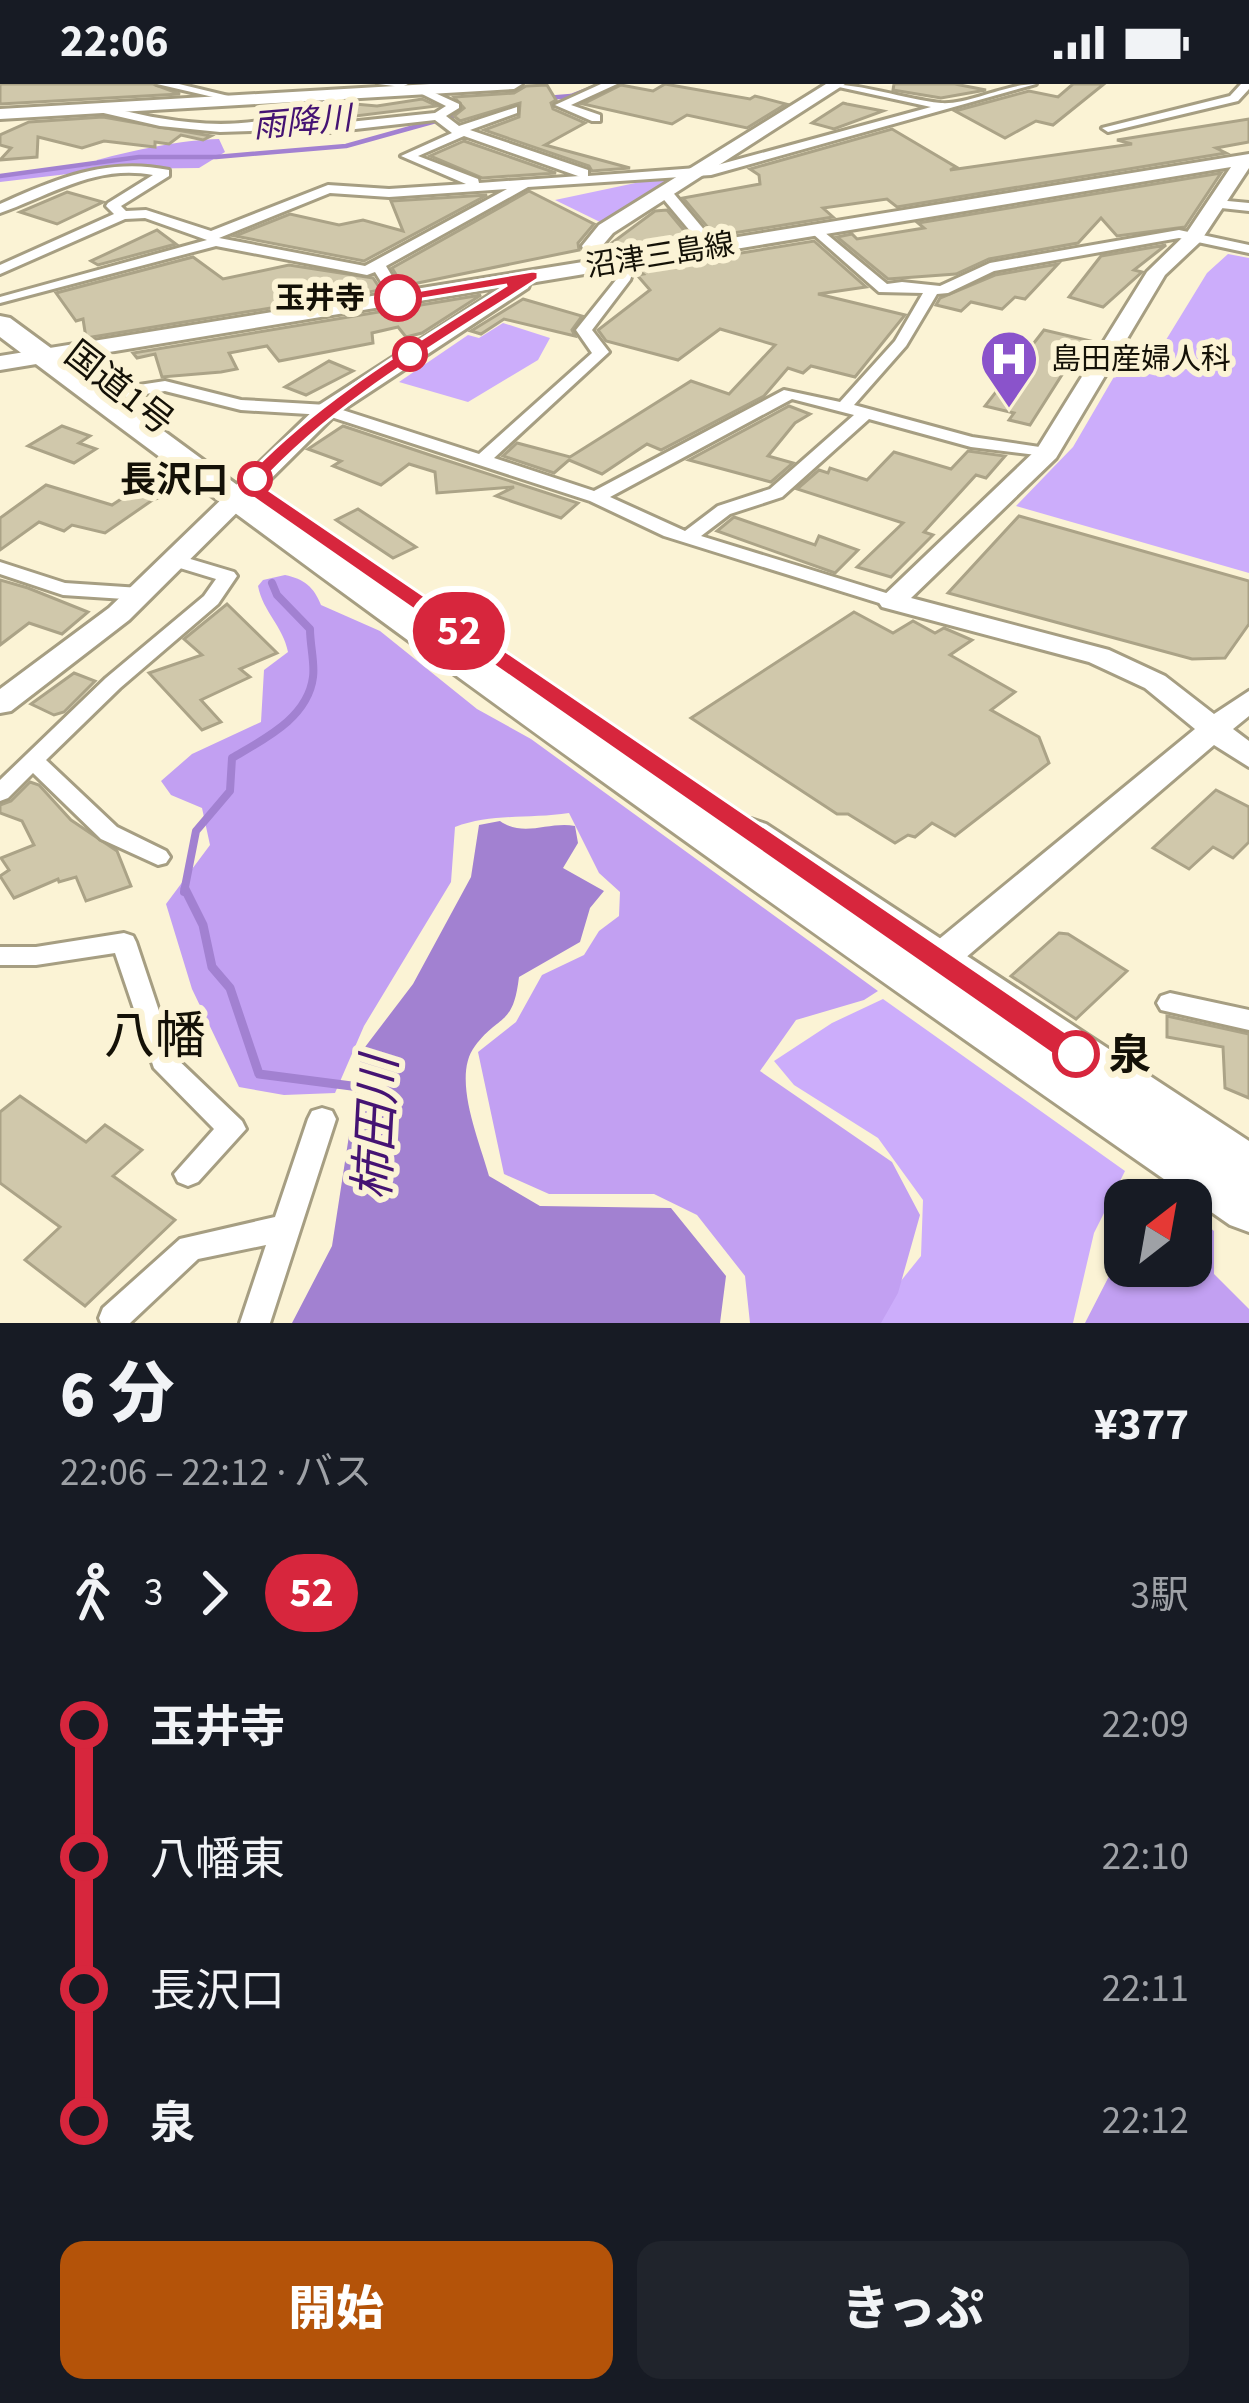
<!DOCTYPE html>
<html lang="ja">
<head>
<meta charset="utf-8">
<style>
	body { margin:0; font-family:"Source Sans 3","Noto Sans JP",sans-serif; background:#20242c; color:#f1f3f6; height:100vh; display:flex; flex-direction:column; font-size:45px; white-space:nowrap }
	* { box-sizing:border-box; margin:0 }
	p { font-size:39px; color:#9ea1a6 }
	.icon { flex:none; width:66px; height:66px; fill:none; stroke:currentColor; stroke-width:2; stroke-linecap:round; stroke-linejoin:round }
	.map { position:relative; height:1239px; overflow:hidden }
	.drawer { display:flex; flex-direction:column; background:#171b24; flex:1 }
	.drawer>* { flex:none }
	.badge { padding:0 24px; border-radius:39px; font-size:42px; line-height:78px }
	.needle { width:78px; rotate:31deg }
	.tools { position:absolute; left:1104px; top:1095px; display:grid; gap:24px }
	.tools a { display:grid; place-items:center; width:108px; height:108px; border-radius:24px; background:#171b24; box-shadow:0 3px 9px #0004; font-size:60px }
	.map>.badge { position:absolute; translate:-50% -50%; box-shadow:0 0 0 6px #fff }
	.legs { display:flex; align-items:center; gap:18px; height:132px; padding:0 60px; font-size:39px }
	.legs p { margin-inline-start:auto }
	.summary { display:flex; align-items:center; justify-content:space-between; height:204px; padding:0 60px }
	h1 { font-size:66px; font-weight:800; line-height:90px }
	.action { display:flex; gap:24px; margin-top:auto; padding:24px 60px }
	.action a { flex:1; height:138px; border-radius:24px; background:#b45309; color:#fff; font-size:48px; font-weight:800; line-height:138px; text-align:center }
	.action a+a { background:#20242c; color:#f1f3f6 }
	ul { padding:0 60px; list-style:none }
	li { display:flex; align-items:center; gap:42px; height:132px; font-size:45px }
	li i { display:grid; place-items:center; width:18px; height:100%; margin:0 15px; background:currentColor }
	li i::after { content:''; width:30px; height:30px; margin:-15px; border:9px solid; border-radius:50%; background:#171b24 }
	li p { margin-inline-start:auto }
	li:first-child i { background:linear-gradient(#0000 50%,currentColor 0) }
	li:last-child i { background:linear-gradient(currentColor 50%,#0000 0) }
	.status { display:flex; justify-content:space-between; align-items:center; height:84px; padding:0 60px; background:#171b24; direction:ltr }
	.status svg { height:33px; fill:currentColor }
	.map>svg:first-child { display:block }
	.green { fill:#ccadfb }
	.forest { fill:#c2a0f2 }
	.water { fill:#a281d1 }
	.lines { fill:none; stroke-linecap:round; stroke-linejoin:round }
	.stream-far2 { stroke:#a281d1; stroke-width:4.5 }
	.stream-far1 { stroke:#a281d1; stroke-width:8 }
	.stream { stroke:#a281d1; stroke-width:9 }
	.building { fill:#d0c8ab; stroke:#aba387; stroke-width:3 }
	.street-casing { stroke:#a69e82; stroke-width:6 }
	.secondary-casing { stroke:#a69e82; stroke-width:6 }
	.highway-casing { stroke:#a69e82; stroke-width:6 }
	.street { fill:#fff; fill-rule:evenodd }
	.secondary { fill:#fff; fill-rule:evenodd }
	.highway { fill:#fff; fill-rule:evenodd }
	.line-1 { fill:#d7263d; stroke:#fff; stroke-width:3 }
	.stop-1-dot { fill:#fff; stroke:#d7263d; stroke-width:6 }
	.labels { text-anchor:middle; stroke-width:12; stroke-linejoin:round; paint-order:stroke }
	.far-street-label { font-size:30px; fill:#141107; stroke:#fbf3d5 }
	.far-stop-label { font-size:30px; font-weight:bold; fill:#141107; stroke:#fbf3d5; text-anchor:end }
	.far-poi-label { font-size:30px; fill:#141107; stroke:#fbf3d5; text-anchor:start }
	.far-water-label { font-size:33px; font-style:italic; fill:#451373; stroke:#fbf3d5 }
	.street-label { font-size:36px; fill:#141107; stroke:#fbf3d5 }
	.stop-label { font-size:36px; font-weight:bold; fill:#141107; stroke:#fbf3d5; text-anchor:end }
	.near-stop-label { font-size:42px; font-weight:bold; fill:#141107; stroke:#fbf3d5; text-anchor:start }
	.near-water-label { font-size:48px; font-style:italic; fill:#451373; stroke:#fbf3d5 }
	.near-quarter-label { font-size:51px; fill:#141107; stroke:#fbf3d5 }
</style>
</head>
<body>
<div class="status"><b>22:06</b><svg viewBox="0 0 49 12"><path d="M0 12V9h3v3zM5 12V6h3v6zM10 12V3h3v9zM15 12V0h3v12zM26 1h20v11H26zM47 4h2v5h-2z"/></svg></div>
<div class="map">
<svg width="1249" height="1239" viewBox="0 0 1249 1239">
	<rect width="100%" height="100%" fill="#fbf3d5"/>
	<g class="green">
		<polygon points="659,94 666,97 600,138 555,116"/>
		<polygon points="1228,170 1249,174 1249,489 1016,422 1073,363 1122,279 1150,282 1207,189"/>
		<polygon points="503,239 550,254 538,276 468,318 399,298 468,251 479,254"/>
		<polygon points="883,915 1125,1087 1094,1149 1073,1239 867,1239 921,1172 923,1116 878,1054 794,1001 774,977 832,939"/>
	</g>
	<g class="forest">
		<path d="M 219,55 L 225,68 L 199,84 L 110,85 L 0,98 L 0,92 L 95,81 L 97,76 C 134,66 181,56 219,55 Z"/>
		<path d="M 285,491 C 304,495 314,503 321,521 L 380,547 L 477,625 L 531,655 L 878,907 L 864,916 L 796,936 L 760,987 L 892,1078 L 920,1131 L 898,1209 L 881,1239 L 750,1239 L 745,1192 L 697,1131 L 654,1110 L 549,1110 L 504,1090 L 478,968 L 516,938 L 542,891 L 584,871 L 599,847 L 619,832 L 620,808 L 599,789 L 569,729 C 530,735 491,729 455,743 L 451,798 L 364,942 L 335,1009 L 284,1011 L 239,1003 L 192,905 L 166,820 L 210,761 L 202,724 L 171,711 L 161,697 L 192,670 L 261,638 L 264,586 L 288,568 C 283,542 263,528 258,502 L 263,496 Z"/>
		<polygon points="1191,1128 1214,1147 1214,1190 1249,1225 1249,1239 1085,1239 1125,1161 1125,1182 1191,1182"/>
	</g>
	<path class="water" d="M 500,737 C 524,754 549,737 575,742 L 578,759 L 563,784 L 604,807 L 590,824 L 580,858 L 519,893 C 513,943 500,929 475,962 C 451,993 480,1058 489,1092 L 540,1122 L 671,1124 L 726,1192 L 720,1239 L 292,1239 L 332,1162 L 362,967 L 413,900 L 471,793 L 479,741 Z"/>
	<g class="lines">
		<g class="stream-far2">
			<polyline points="546,14 571,12 602,0"/>
			<polyline points="0,92 139,73 216,73 346,62 461,30"/>
		</g>
		<path class="stream-far1" d="M 184,808 L 196,747 L 230,707 L 232,674 C 264,655 308,634 313,593 C 315,579 310,561 310,545 L 277,511 L 272,499"/>
		<polyline class="stream" points="185,805 203,841 212,883 230,904 259,990 367,1004"/>
	</g>
	<g class="building">
		<polygon points="0,0 153,0 180,10 0,20"/>
		<polygon points="665,0 750,15 755,12 786,20 747,44 687,31 672,40 583,20 621,1 653,7"/>
		<polygon points="894,0 955,0 986,6 941,14 893,6"/>
		<polygon points="1073,0 1104,0 1053,41 1036,37 1005,54 955,27 1029,7 1058,13"/>
		<polygon points="547,1 556,16 551,19 553,25 585,39 545,61 630,84 592,87 589,82 484,46 519,33 520,19 460,37 454,32 464,24 454,13 514,9 526,2"/>
		<polygon points="422,15 437,22 331,35 321,32 344,19 377,22"/>
		<polygon points="843,19 847,20 883,27 834,45 812,39"/>
		<polygon points="103,33 211,52 203,56 181,51 169,60 155,58 155,63 104,57 82,64 38,53 37,73 0,76 11,64 0,61 0,51 29,38"/>
		<polygon points="1249,35 1249,58 1216,64 1226,69 897,123 887,115 823,124 833,133 715,152 683,114 760,100 759,91 750,85 892,45 956,83 950,86 1132,60 1117,56"/>
		<polygon points="464,57 556,89 482,94 430,72"/>
		<polygon points="1221,89 1185,143 1117,152 1101,134 1078,159 989,175 956,190 888,195 837,153 852,150 857,155 924,144 918,139"/>
		<polygon points="529,107 594,140 578,159 579,166 403,202 392,184"/>
		<polygon points="67,108 103,118 57,140 20,128"/>
		<polygon points="487,111 364,177 235,152 290,130 339,141 363,136 403,147 391,117"/>
		<polygon points="667,126 692,156 617,168 609,161 655,127"/>
		<polygon points="157,146 176,160 98,181 91,177"/>
		<polygon points="814,157 866,203 818,210 905,231 855,293 811,282 803,289 788,284 764,312 661,366 647,360 602,390 569,376 554,389 503,372 517,359 570,373 691,297 729,310 775,261 720,245 678,276 606,257 598,246 650,206 637,191 643,190 638,186"/>
		<polygon points="1166,161 1134,186 1142,188 1103,223 1069,213 1101,172"/>
		<polygon points="193,173 223,195 289,181 373,194 381,206 86,254 83,235 76,237 56,209"/>
		<polygon points="1058,180 1025,215 1015,213 1002,225 971,218 961,227 936,221 940,214 995,191"/>
		<polygon points="481,211 422,249 406,253 398,243 372,249 373,259 279,277 267,262 229,269 237,285 221,288 162,293 155,270 137,274 133,269"/>
		<polygon points="523,215 582,232 572,246 575,252 504,235 481,250 471,247"/>
		<polygon points="1044,246 1091,257 1067,283 1030,341 1009,336 1014,329 985,322"/>
		<polygon points="329,277 353,287 306,311 285,303"/>
		<polygon points="789,322 810,330 795,339 768,372 793,379 771,398 689,376"/>
		<polygon points="62,342 90,352 79,359 96,365 74,379 28,362"/>
		<polygon points="343,342 433,372 578,419 561,434 496,412 514,403 437,409 435,388 409,380 381,401 333,382 341,377 308,365"/>
		<polygon points="968,367 1005,372 986,394 976,391 924,448 933,451 891,493 857,483 903,439 797,405 819,386 828,389 830,384 867,396 894,368 951,385"/>
		<polygon points="153,394 162,394 168,413 154,415 105,449 72,441 64,447 39,438 0,466 0,434 46,401 112,421"/>
		<polygon points="358,425 416,463 393,474 336,436"/>
		<polygon points="1019,432 1249,497 1249,540 1225,574 1192,575 948,509"/>
		<polygon points="734,433 815,461 819,452 858,466 835,489 717,447"/>
		<polygon points="0,496 28,504 88,528 62,550 29,539 0,561"/>
		<polygon points="227,520 277,569 240,585 250,593 201,616 221,638 202,646 149,589 202,571 184,555"/>
		<polygon points="854,528 893,549 913,537 935,549 944,544 972,556 950,571 1015,608 991,626 1039,653 1049,679 955,752 932,739 915,753 908,751 895,759 848,730 837,730 691,634"/>
		<polygon points="74,589 95,597 64,628 54,631 31,620"/>
		<polygon points="30,698 39,701 71,736 117,767 131,802 86,817 76,793 59,798 58,795 14,814 0,792 9,786 1,774 34,761 22,737 0,729 0,721 11,717"/>
		<polygon points="1216,706 1249,723 1249,758 1233,774 1213,763 1189,785 1153,764"/>
		<polygon points="1059,849 1068,850 1127,887 1076,935 1011,892"/>
		<polygon points="1167,932 1249,950 1249,1014 1225,1004 1223,963 1167,953"/>
		<polygon points="20,1012 86,1058 105,1041 142,1066 113,1092 175,1136 85,1222 25,1176 60,1143 0,1099 0,1028"/>
	</g>
	<g class="lines">
		<defs>
			<g id="street">
				<polygon points="157,0 179,0 245,16 239,19"/>
				<polygon points="378,0 408,0 402,3"/>
				<polygon points="601,0 617,0 571,21 600,31 600,37 592,37 555,21"/>
				<path d="M 825,0 C 865,0 902,15 941,19 C 968,21 1005,0 1036,0 L 711,91 L 528,103 L 386,182 L 405,214 L 398,218 L 393,217 L 375,188 L 367,191 L 216,162 L 0,219 L 0,213 L 207,156 L 145,134 L 125,135 L 0,190 L 0,181 L 114,130 L 106,122 L 108,119 L 153,91 C 96,80 51,111 0,129 L 0,120 C 55,95 107,73 169,86 L 169,92 L 121,122 L 126,127 L 146,126 L 211,147 L 328,101 L 389,105 L 466,100 L 401,72 L 452,49 L 435,36 L 329,48 L 297,37 L 251,47 L 220,48 L 160,42 L 95,27 L 95,23 C 116,23 138,31 159,34 C 221,45 276,42 332,13 L 332,8 L 336,7 L 342,10 L 342,16 L 309,33 L 330,40 L 435,29 L 446,22 L 418,8 L 418,4 L 422,3 L 459,20 L 459,24 L 446,32 L 459,42 L 517,23 L 517,29 L 470,46 L 588,86 L 588,92 L 710,83 L 931,23 ZM 464,52 L 578,92 L 580,92 L 479,99 L 478,95 L 418,72 ZM 507,105 L 365,182 L 219,154 L 330,109 L 389,113 Z"/>
				<polygon points="1241,0 1249,0 1249,5 1238,17 1108,48 1102,44 1230,12"/>
				<polygon points="660,105 670,105 716,160 716,166 706,166 660,111"/>
				<polygon points="1217,116 1249,119 1249,127 1212,123 1210,120"/>
				<path d="M 818,143 L 887,200 L 902,198 L 940,202 L 990,179 L 1179,146 L 1249,161 L 1249,169 L 1179,154 L 994,187 L 948,209 L 937,210 L 906,262 L 854,321 L 972,353 L 1053,365 L 1053,373 L 971,363 L 869,335 L 782,413 L 730,430 L 701,452 L 899,513 L 902,517 L 892,523 L 664,452 L 590,417 L 325,331 L 241,326 L 165,307 L 126,313 L 118,308 L 126,303 L 165,297 L 241,316 L 327,321 L 479,370 L 592,269 L 576,246 L 616,196 L 625,173 L 630,172 L 637,176 L 630,196 L 592,246 L 609,268 L 494,374 L 594,407 L 784,306 L 840,318 L 895,257 L 923,209 L 879,208 L 813,150 L 813,144 ZM 792,315 L 854,331 L 770,405 L 718,422 L 685,447 L 610,413 Z"/>
				<polygon points="177,471 234,488 237,492 218,520 120,604 46,676 117,743 166,767 170,773 166,779 158,781 101,755 33,689 8,714 0,717 0,696 106,594 204,512 216,495 170,481 168,477 170,473"/>
				<polygon points="0,478 65,499 140,504 150,510 140,516 63,511 0,490"/>
				<polygon points="124,849 133,852 136,858 174,972 242,1037 246,1045 198,1098 188,1102 178,1098 174,1090 214,1045 154,984 115,869 36,881 0,881 0,863 36,863"/>
				<polygon points="1170,909 1249,926 1249,946 1161,926 1157,919 1161,912"/>
				<polygon points="322,1024 332,1027 336,1035 270,1239 240,1239 266,1161 198,1175 130,1239 101,1239 99,1234 103,1224 180,1155 275,1133 308,1035 312,1027"/>
			</g>
			<g id="secondary">
				<polygon points="430,0 522,0 514,5 0,35 0,25"/>
				<polygon points="826,0 845,0 613,149 602,162 608,174 1249,70 1249,84 1200,158 1165,191 1056,374 911,514 1109,566 1165,592 1214,630 1249,607 1249,632 1233,645 1249,657 1249,683 1214,661 936,899 923,903 910,899 905,889 910,879 1195,645 1145,604 1089,578 882,523 878,517 1037,365 1147,188 1186,150 1231,83 530,199 528,204 335,331 129,536 11,627 0,629 0,605 109,524 319,321 502,203 0,286 0,272 589,177 582,162 599,141"/>
			</g>
			<path id="highway" d="M 0,232 L 10,234 L 248,409 L 732,747 L 736,740 L 751,735 L 766,740 L 1249,1057 L 1249,1148 L 1230,1141 C 815,853 403,558 0,253 Z"/>
		</defs>
		<use href="#street" class="street-casing"/>
		<use href="#secondary" class="secondary-casing"/>
		<use href="#highway" class="highway-casing"/>
		<use href="#street" class="street"/>
		<use href="#secondary" class="secondary"/>
		<use href="#highway" class="highway"/>
	</g>
	<path class="line-1" d="M 533,187 L 538,188 L 538,195 C 441,258 339,314 260,400 L 1086,962 L 1090,970 L 1086,979 L 1065,979 L 242,406 L 242,397 C 318,315 414,260 507,201 L 398,219 L 393,218 L 393,211 Z"/>
	<defs>
		<symbol id="hospital-pin" viewBox="-11 -11 22 30"><path d="M0 17L-7.5 6A9.5 9.5 0 1 1 7.5 6Z" fill="#8a53cb" stroke="#fbf3d5"/><path d="M-5-5h3v3.5h4V-5h3V5h-3V1.5h-4V5h-3Z" fill="#fff"/></symbol>
	</defs>
	<g fill-rule="evenodd">
		<use href="#hospital-pin" x="976" y="242" width="66" height="90"/>
	</g>
	<g class="stop-1-dot">
		<circle cx="398" cy="214" r="21"/>
		<circle cx="410" cy="270" r="15"/>
		<circle cx="255" cy="395" r="15"/>
		<circle cx="1076" cy="970" r="21"/>
	</g>
	<g class="labels">
		<g class="far-street-label">
			<text transform="translate(660 171) rotate(-9)" y="10">沼津三島線</text>
		</g>
		<g class="far-stop-label">
			<text x="365" y="224">玉井寺</text>
		</g>
		<g class="far-poi-label">
			<text x="1051" y="285">島田産婦人科</text>
		</g>
		<g class="far-water-label">
			<text transform="translate(302 37) rotate(-5)" y="12">雨降川</text>
		</g>
		<g class="street-label">
			<text transform="translate(120 303) rotate(38)" y="13">国道1号</text>
		</g>
		<g class="stop-label">
			<text x="228" y="408">長沢口</text>
		</g>
		<g class="near-stop-label">
			<text x="1109" y="985">泉</text>
		</g>
		<g class="near-water-label">
			<text transform="translate(375 1044) rotate(-87)" y="17">柿田川</text>
		</g>
		<g class="near-quarter-label">
			<text x="155" y="969">八幡</text>
		</g>
	</g>
</svg>
<div class="tools">
<a><svg class="needle" viewBox="-14 -14 28 28"><path d="M0-13l5 13h-10z" fill="#e53935"/><path d="M0 13l5-13h-10z" fill="#9ea1a6"/></svg></a>
</div>
<b class="badge" style="left:459px;top:547px;background:#d7263d;color:#fff">52</b>
</div>
<section class="drawer">
<div class="summary"><div><h1>6 分</h1><p>22:06 – 22:12 · バス</p></div><b>¥377</b></div>
<div class="legs"><svg class="icon" aria-label="walk" viewBox="0 0 24 24"><circle cx="13" cy="4" r="2"/><path d="M13 8l-2 6 4 7M11 14l-3 7M7 12l3-4h3l4 4"/></svg>3<svg class="icon" aria-label="forward" viewBox="0 0 24 24"><path d="M9 5l7 7-7 7"/></svg><b class="badge" style="background:#d7263d;color:#fff">52</b><p>3駅</p></div>
<ul>
<li><i style="color:#d7263d"></i><b>玉井寺</b><p>22:09</p></li>
<li><i style="color:#d7263d"></i><span>八幡東</span><p>22:10</p></li>
<li><i style="color:#d7263d"></i><span>長沢口</span><p>22:11</p></li>
<li><i style="color:#d7263d"></i><b>泉</b><p>22:12</p></li>
</ul>
<div class="action"><a>開始</a><a>きっぷ</a></div>
</section>
</body>
</html>
